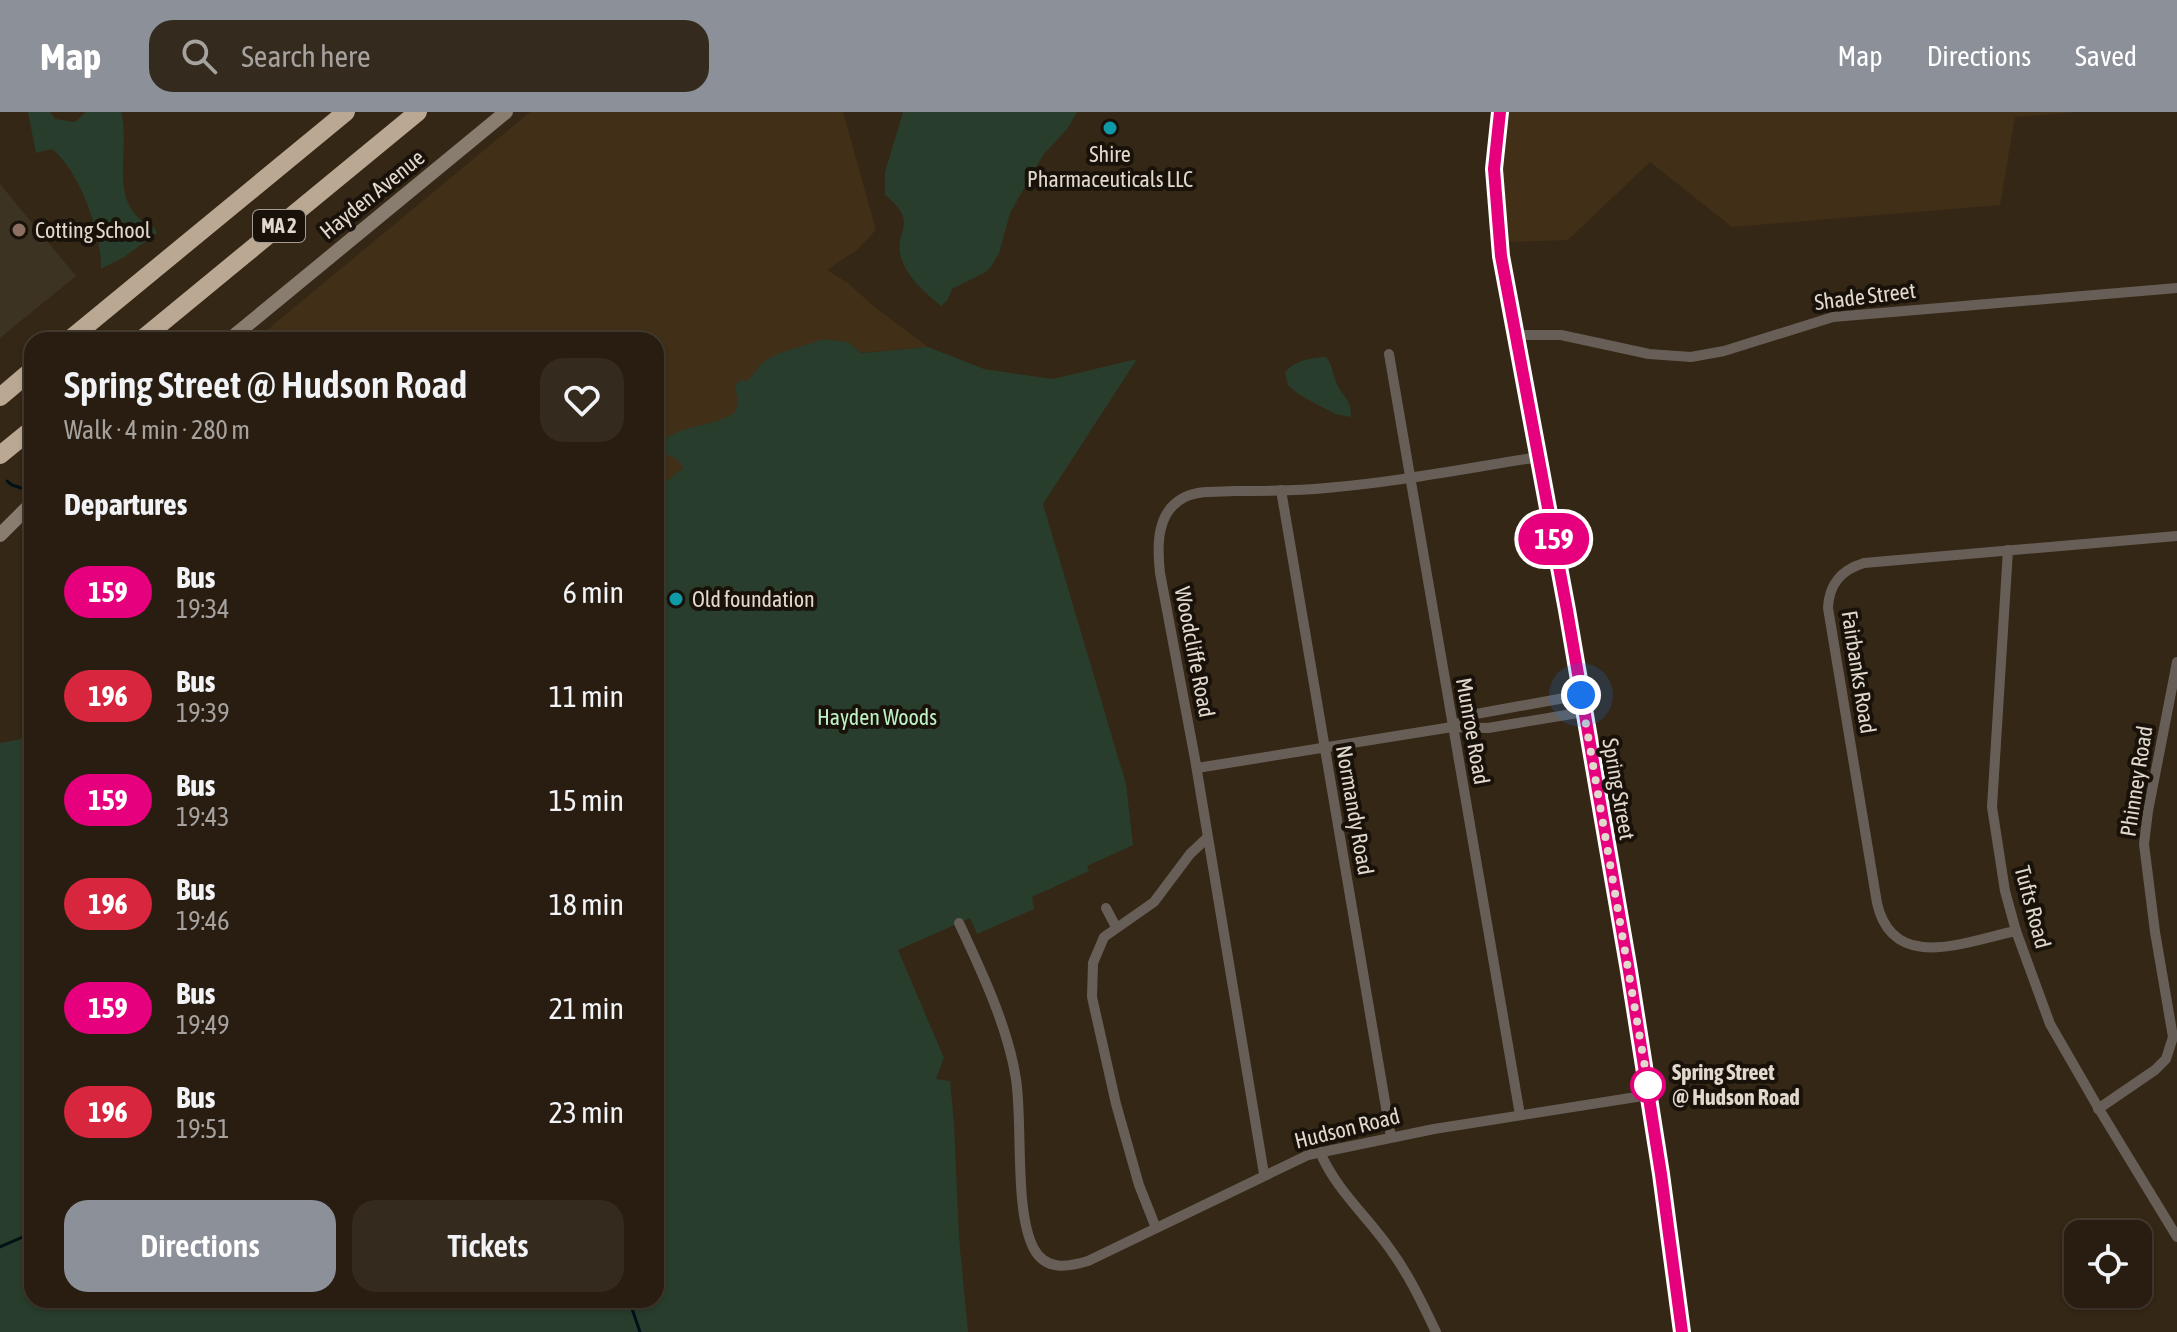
<!DOCTYPE html>
<html lang="en">
<head>
<meta charset="utf-8">
<style>
	body { margin:0; font-family:"Asap Condensed",sans-serif; background:#342a1e; color:#f1f3f6; height:100vh; display:flex; flex-direction:column; font-size:30px; white-space:nowrap }
	* { box-sizing:border-box; margin:0 }
	p { font-size:26px; color:#a5a29f }
	.icon { flex:none; width:44px; height:44px; fill:none; stroke:currentColor; stroke-width:2; stroke-linecap:round; stroke-linejoin:round }
	.map { position:relative; flex:1; overflow:hidden }
	.sheet { position:absolute; left:24px; top:220px; width:640px; height:976px; display:flex; flex-direction:column; background:#281d10; border-radius:24px; box-shadow:0 2px 6px #0004,0 0 0 2px #443b30 }
	.sheet>* { flex:none }
	.badge { padding:0 16px; border-radius:26px; font-size:28px; line-height:52px }
	.controls { position:absolute; left:2064px; top:1108px; display:grid; gap:16px }
	.controls a { display:grid; place-items:center; width:88px; height:88px; border-radius:16px; background:#281d10; box-shadow:0 2px 6px #0004,0 0 0 2px #443b30; font-size:40px }
	.you { position:absolute; width:40px; height:40px; margin:-20px; border:6px solid #fff; border-radius:50%; background:#1a73e8; box-shadow:0 0 0 12px #1a73e833 }
	.map>.badge { position:absolute; translate:-50% -50%; box-shadow:0 0 0 4px #fff }
	h2 { padding:0 40px; font-size:30px; line-height:72px }
	.round { display:grid; place-items:center; flex:none; width:84px; height:84px; border-radius:24px; background:#342a1e }
	.headline { display:flex; align-items:center; justify-content:space-between; height:136px; padding:0 40px }
	h1 { font-size:38px; font-weight:600; line-height:60px }
	.cta { display:flex; gap:16px; margin-top:auto; padding:16px 40px }
	.cta a { flex:1; height:92px; border-radius:24px; background:#8c9099; color:#fff; font-size:32px; font-weight:600; line-height:92px; text-align:center }
	.cta a+a { background:#342a1e; color:#f1f3f6 }
	ul { padding:0; list-style:none }
	li { display:flex; align-items:center; gap:24px; height:104px; padding:0 40px }
	li div { flex:1 }
	li b { display:block; font-size:30px }
	li em { font-style:normal }
	li .badge { min-width:88px; font-weight:700; text-align:center }
	header { display:flex; align-items:center; gap:48px; box-sizing:border-box; height:112px; padding:0 40px; background:#8c9099; color:#fff }
	header strong { font-size:38px }
	nav { display:flex; gap:44px; margin-inline-start:auto; font-size:28px }
	.search { width:560px; height:72px; background:#342a1e; display:flex; align-items:center; gap:20px; box-sizing:border-box; padding:0 28px; border-radius:24px; color:#a5a29f; font-size:30px }
	.map>svg:first-child { display:block }
	.built { fill:#412f17 }
	.education { fill:#3d3323 }
	.green { fill:#293d2c }
	.lines { fill:none; stroke-linecap:round; stroke-linejoin:round }
	.stream { stroke:#001118; stroke-width:3 }
	.street { stroke:#675f57; stroke-width:10 }
	.secondary { stroke:#887d6f; stroke-width:14 }
	.highway { stroke:#baa893; stroke-width:18 }
	.line-casing { stroke:#fff; stroke-width:18 }
	.line { stroke:#e6007e; stroke-width:12 }
	.walk { stroke:#e2d9ce; stroke-width:8; stroke-dasharray:0 14.4 }
	.culture-dot { fill:#0f9aa8; stroke:#18120a; stroke-width:3 }
	.education-dot { fill:#8d6e63; stroke:#18120a; stroke-width:3 }
	.stop-dot { fill:#fff; stroke:#e6007e; stroke-width:4 }
	.labels { text-anchor:middle; stroke-width:8; stroke-linejoin:round; paint-order:stroke }
	.shield { fill:#18120a; stroke:#a59d93; stroke-width:2 }
	.shield-label { font-size:20px; font-weight:bold; fill:#e2d9ce }
	.poi-label { font-size:22px; fill:#e2d9ce; stroke:#18120a; text-anchor:start }
	.street-label { font-size:22px; fill:#e2d9ce; stroke:#18120a }
	.park-label { font-size:22px; fill:#bef2c5; stroke:#18120a }
	.stop-label { font-size:22px; font-weight:bold; fill:#e2d9ce; stroke:#18120a; text-anchor:start }
</style>
</head>
<body>
<header>
<strong>Map</strong>
<div class="search"><svg class="icon" aria-label="search" viewBox="0 0 24 24"><circle cx="10" cy="10" r="6"/><path d="M15 15l6 6"/></svg>Search here</div>
<nav><a>Map</a><a>Directions</a><a>Saved</a></nav>
</header>
<div class="map">
<svg width="2177" height="1220" viewBox="0 0 2177 1220">
	<rect width="100%" height="100%" fill="#352715"/>
	<g class="built">
		<polygon points="530,0 843,0 876,118 858,137 827,158 848,171 872,193 928,235 823,244 656,378 656,228 255,228"/>
		<polygon points="1509,0 2079,0 2015,5 2000,93 1732,115 1650,50 1568,128 1507,130 1502,71"/>
	</g>
	<polygon class="education" points="0,72 76,164 0,226"/>
	<g class="green">
		<path d="M 28,0 L 50,0 L 55,7 L 75,10 L 86,0 L 121,0 C 132,40 104,94 155,116 L 157,121 L 124,145 L 101,157 C 102,122 80,59 52,37 L 36,41 Z"/>
		<path d="M 903,0 L 1077,0 L 1068,16 L 1043,43 L 1010,101 L 999,141 L 991,155 L 986,160 L 952,177 L 947,189 L 941,194 C 925,180 907,166 901,145 C 893,117 921,112 885,83 L 885,60 Z"/>
		<path d="M 822,227 L 848,230 L 861,241 L 928,235 L 984,257 L 1053,267 L 1137,247 L 1043,392 L 1126,672 L 1133,733 L 1087,754 L 1089,759 L 1032,785 L 1034,797 L 977,822 L 970,806 L 898,838 L 944,946 L 936,967 L 950,969 L 954,1011 L 959,1126 L 968,1220 L 0,1220 L 0,631 L 32,625 L 32,1188 L 656,1188 L 656,378 L 683,356 L 676,346 L 659,340 L 657,334 C 678,311 709,317 734,301 L 738,292 L 735,273 L 740,268 L 747,269 C 754,263 758,254 765,249 C 782,237 803,236 822,227 Z"/>
		<path d="M 1326,245 C 1333,254 1332,260 1336,270 C 1342,286 1351,284 1351,305 L 1335,302 L 1298,282 L 1288,273 L 1285,261 C 1294,248 1311,246 1326,245 Z"/>
	</g>
	<g class="lines">
		<g class="stream">
			<polyline points="7,369 12,373 21,376"/>
			<polyline points="0,1135 32,1121"/>
			<polyline points="629,1188 640,1220"/>
		</g>
		<g class="street">
			<polyline points="1517,223 1561,223 1649,242 1691,245 1724,239 1833,205 2177,176"/>
			<polyline points="1389,242 1520,1003"/>
			<polyline points="1281,378 1391,1025"/>
			<polyline points="2008,438 1992,695 2005,779 2016,819 2050,912 2099,997 2177,1125"/>
			<polyline points="1454,614 1476,602 1581,583"/>
			<polyline points="1197,656 1452,615 1488,616 1584,600"/>
			<polyline points="1106,796 1116,815"/>
			<path d="M 959,811 C 981,858 1008,915 1016,967 C 1023,1013 1014,1100 1034,1137 C 1046,1159 1068,1155 1088,1149 L 1308,1043 L 1434,1017 L 1649,983"/>
			<path d="M 2016,819 C 1966,829 1893,862 1877,791 L 1828,496 C 1829,472 1841,458 1864,451 L 2177,424"/>
			<polyline points="2098,997 2155,958 2166,947 2173,925 2155,820 2144,732 2148,699 2177,550"/>
			<path d="M 1320,1040 C 1336,1078 1367,1104 1390,1137 C 1409,1163 1422,1191 1436,1220"/>
			<path d="M 1264,1062 L 1195,647 L 1160,461 C 1157,434 1156,399 1185,385 C 1200,378 1219,380 1234,379 C 1265,379 1296,379 1326,376 C 1398,370 1468,356 1539,345"/>
			<polyline points="1156,1116 1139,1073 1116,992 1092,885 1093,851 1104,825 1154,790 1190,742 1207,726"/>
		</g>
		<g class="secondary">
			<polyline points="1500,0 1494,57 1501,144 1570,514 1629,859 1665,1090 1682,1220"/>
			<polyline points="229,228 506,0"/>
			<polyline points="0,423 32,391"/>
		</g>
		<g class="highway">
			<polyline points="69,228 346,0"/>
			<polyline points="141,228 418,0"/>
			<polyline points="0,285 32,258"/>
			<polyline points="0,343 32,317"/>
		</g>
	</g>
	<g class="lines">
		<defs>
			<polyline id="line" points="1500,0 1494,57 1501,144 1567,498 1629,859 1661,1062 1682,1220"/>
		</defs>
		<use href="#line" class="line-casing"/>
		<use href="#line" class="line"/>
		<polyline class="walk" points="1581,583 1648,973"/>
	</g>
	<g class="culture-dot">
		<circle cx="1110" cy="16" r="8"/>
		<circle cx="676" cy="487" r="8"/>
	</g>
	<circle class="education-dot" cx="19" cy="118" r="8"/>
	<circle class="stop-dot" cx="1648" cy="973" r="16"/>
	<g class="labels">
		<rect class="shield" x="253" y="98" width="52" height="32" rx="6"/>
		<g class="shield-label">
			<text x="279" y="121">MA 2</text>
		</g>
		<g class="poi-label">
			<text x="1110" y="50" text-anchor="middle">Shire<tspan x="1110" dy="25">Pharmaceuticals LLC</tspan></text>
			<text x="35" y="126">Cotting School</text>
			<text x="692" y="495">Old foundation</text>
		</g>
		<g class="street-label">
			<text transform="translate(372 82) rotate(-39)" y="8">Hayden Avenue</text>
			<text transform="translate(1865 184) rotate(-7)" y="8">Shade Street</text>
			<text transform="translate(1195 540) rotate(79)" y="8">Woodcliffe Road</text>
			<text transform="translate(1859 560) rotate(81)" y="8">Fairbanks Road</text>
			<text transform="translate(1473 619) rotate(80)" y="8">Munroe Road</text>
			<text transform="translate(2136 669) rotate(-81)" y="8">Phinney Road</text>
			<text transform="translate(1619 677) rotate(80)" y="8">Spring Street</text>
			<text transform="translate(1355 698) rotate(80)" y="8">Normandy Road</text>
			<text transform="translate(2033 795) rotate(75)" y="8">Tufts Road</text>
			<text transform="translate(1347 1016) rotate(-14)" y="8">Hudson Road</text>
		</g>
		<g class="park-label">
			<text x="877" y="613">Hayden Woods</text>
		</g>
		<g class="stop-label">
			<text x="1672" y="968">Spring Street<tspan x="1672" dy="25">@ Hudson Road</tspan></text>
		</g>
	</g>
</svg>
<div class="controls">
<a><svg class="icon" aria-label="locate" viewBox="0 0 24 24"><circle cx="12" cy="12" r="6"/><path d="M12 2v4M12 18v4M2 12h4M18 12h4"/></svg></a>
</div>
<div class="you" style="left:1581px;top:583px"></div>
<b class="badge" style="left:1554px;top:427px;background:#e6007e;color:#fff">159</b>
<section class="sheet">
<div class="headline"><div><h1>Spring Street @ Hudson Road</h1><p>Walk · 4 min · 280 m</p></div><a class="round"><svg class="icon" aria-label="heart" viewBox="0 0 24 24"><path d="M12 20l-8-8c-3-5 5-10 8-4 3-6 11-1 8 4z"/></svg></a></div>
<h2>Departures</h2>
<ul>
<li><span class="badge" style="background:#e6007e;color:#fff">159</span><div><b>Bus</b><p>19:34</p></div><em>6 min</em></li>
<li><span class="badge" style="background:#d7263d;color:#fff">196</span><div><b>Bus</b><p>19:39</p></div><em>11 min</em></li>
<li><span class="badge" style="background:#e6007e;color:#fff">159</span><div><b>Bus</b><p>19:43</p></div><em>15 min</em></li>
<li><span class="badge" style="background:#d7263d;color:#fff">196</span><div><b>Bus</b><p>19:46</p></div><em>18 min</em></li>
<li><span class="badge" style="background:#e6007e;color:#fff">159</span><div><b>Bus</b><p>19:49</p></div><em>21 min</em></li>
<li><span class="badge" style="background:#d7263d;color:#fff">196</span><div><b>Bus</b><p>19:51</p></div><em>23 min</em></li>
</ul>
<div class="cta"><a>Directions</a><a>Tickets</a></div>
</section>
</div>
</body>
</html>
